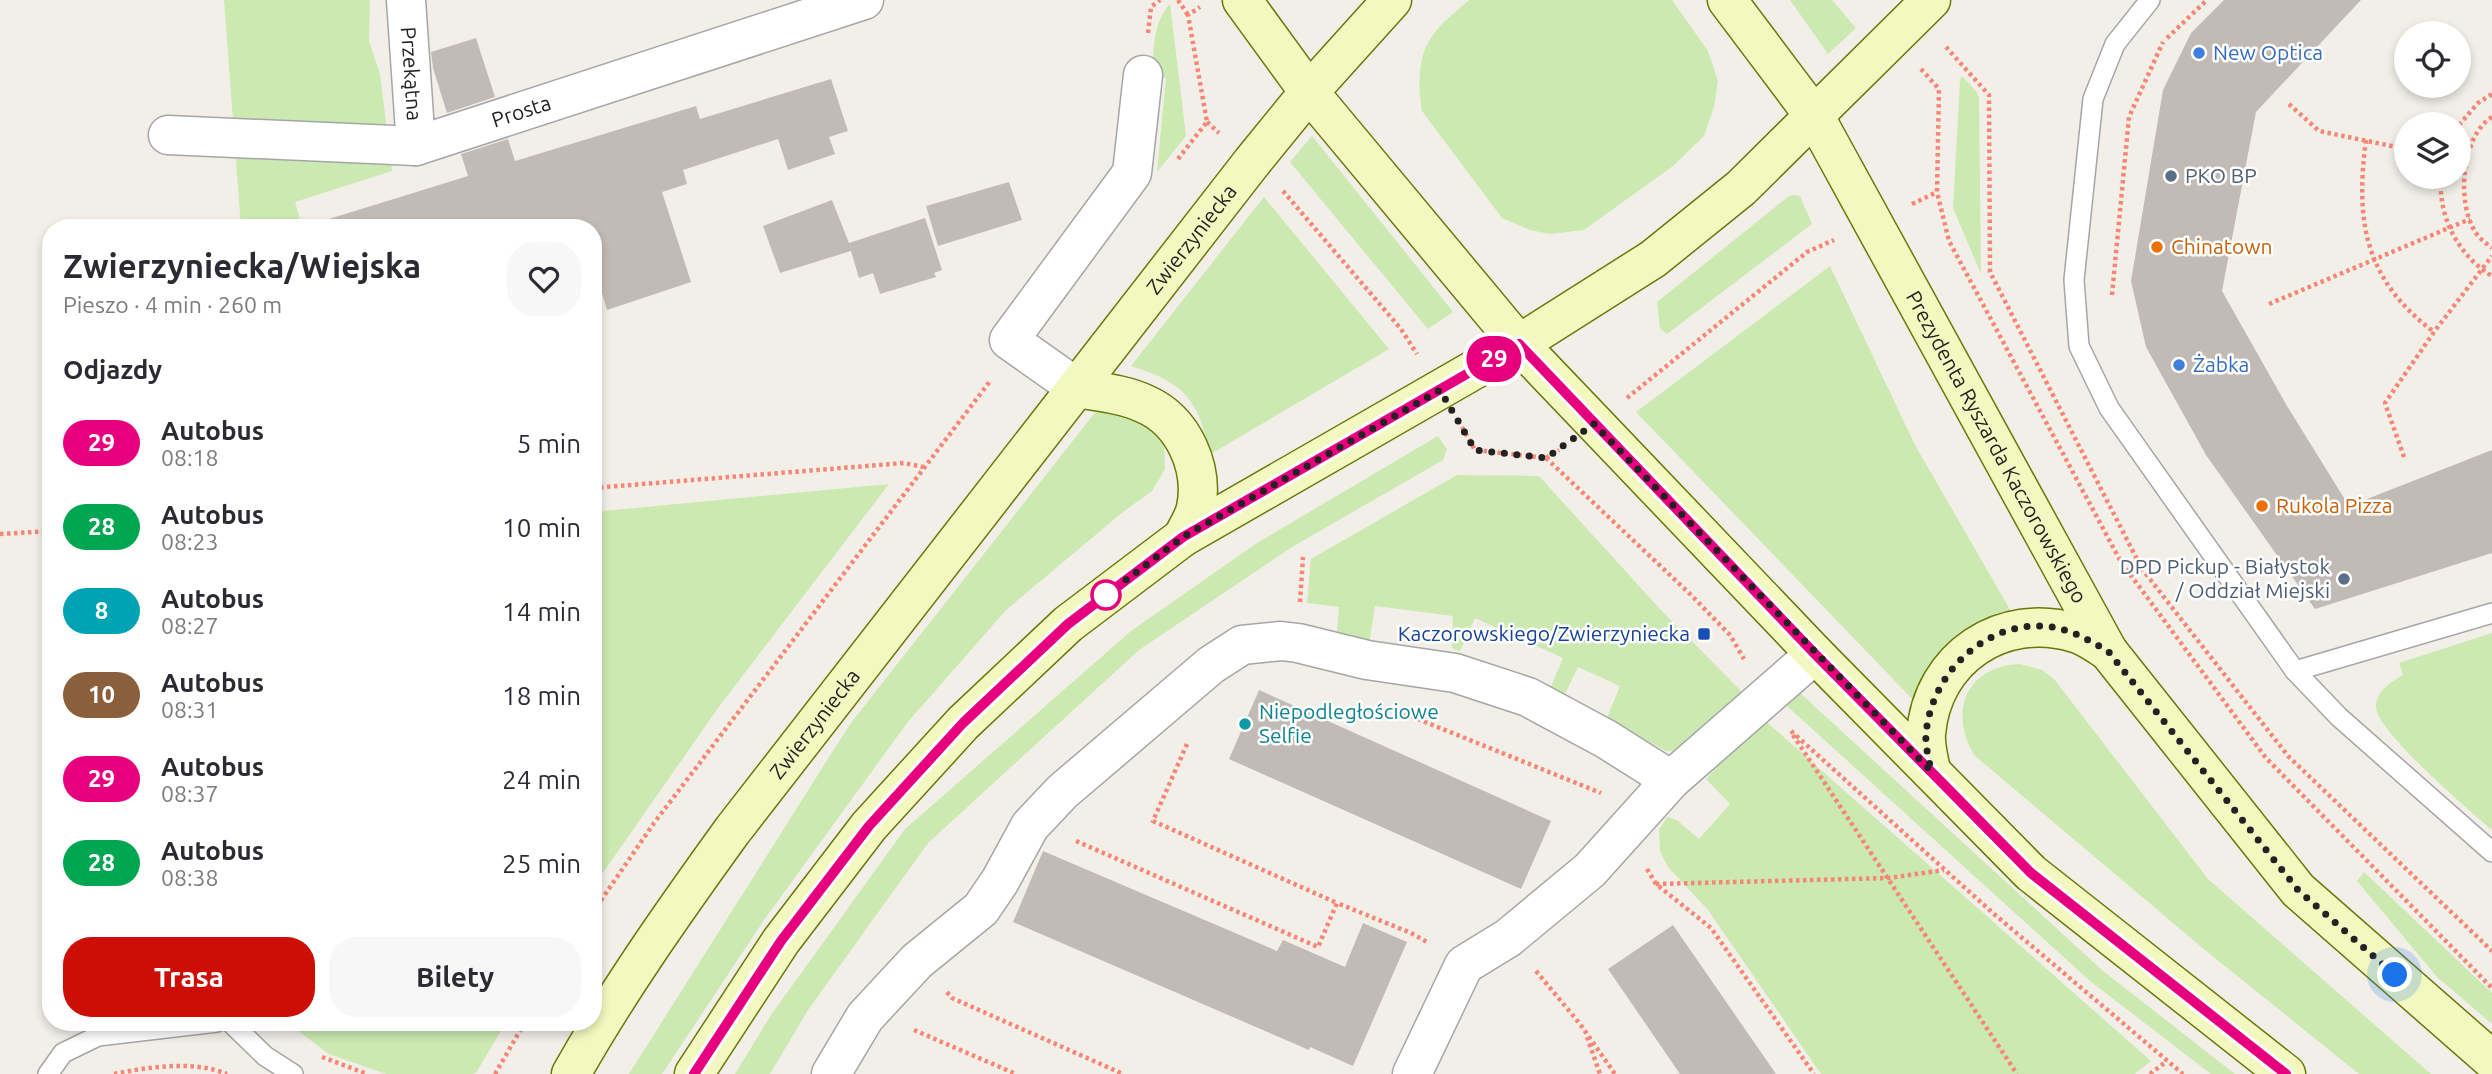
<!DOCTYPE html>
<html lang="pl">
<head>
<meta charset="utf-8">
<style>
	body { margin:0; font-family:Ubuntu,sans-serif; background:#f7f7f7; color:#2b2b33; height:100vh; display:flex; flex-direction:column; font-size:26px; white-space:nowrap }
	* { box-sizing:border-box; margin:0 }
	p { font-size:23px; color:#7c7c81 }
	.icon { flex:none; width:38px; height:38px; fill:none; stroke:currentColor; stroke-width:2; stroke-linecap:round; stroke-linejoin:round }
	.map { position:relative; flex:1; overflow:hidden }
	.side { position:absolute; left:42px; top:219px; width:560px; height:812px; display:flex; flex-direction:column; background:#fff; border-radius:28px; box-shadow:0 4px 10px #0003 }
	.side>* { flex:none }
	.badge { padding:0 14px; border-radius:23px; font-size:24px; line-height:46px }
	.fabs { position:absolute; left:2394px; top:21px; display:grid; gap:14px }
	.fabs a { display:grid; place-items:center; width:77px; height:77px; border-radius:50%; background:#fff; box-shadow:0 4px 10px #0003; font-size:35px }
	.you { position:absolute; width:35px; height:35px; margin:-18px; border:5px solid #fff; border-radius:50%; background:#1a73e8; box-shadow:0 0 0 10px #1a73e833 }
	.map>.badge { position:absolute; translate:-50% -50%; box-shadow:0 0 0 4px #fff }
	h2 { padding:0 21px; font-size:26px; line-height:63px }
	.round { display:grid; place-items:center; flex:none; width:74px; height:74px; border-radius:28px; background:#f7f7f7 }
	.head { display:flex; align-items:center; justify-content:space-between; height:119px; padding:0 21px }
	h1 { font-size:33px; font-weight:600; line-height:52px }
	.button { display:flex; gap:14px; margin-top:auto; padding:14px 21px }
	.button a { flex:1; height:80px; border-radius:28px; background:#cd0e06; color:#fff; font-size:28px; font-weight:600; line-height:80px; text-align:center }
	.button a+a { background:#f7f7f7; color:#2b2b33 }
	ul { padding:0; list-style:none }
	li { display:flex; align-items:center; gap:21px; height:84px; padding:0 21px }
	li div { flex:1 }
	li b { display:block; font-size:26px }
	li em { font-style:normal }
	li .badge { min-width:77px; font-weight:700; text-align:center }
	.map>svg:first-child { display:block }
	.grass { fill:#cbe9b1 }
	.building { fill:#c2bbb5 }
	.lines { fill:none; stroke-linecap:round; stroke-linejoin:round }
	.lane-casing { stroke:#a6a6a6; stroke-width:22 }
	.street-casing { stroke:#a6a6a6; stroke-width:41 }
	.secondary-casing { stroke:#697909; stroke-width:41 }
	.path { stroke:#f68776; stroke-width:4.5; stroke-dasharray:3.5 3.5; stroke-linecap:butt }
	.lane { stroke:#fff; stroke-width:19 }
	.street { stroke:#fff; stroke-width:38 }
	.secondary { stroke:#f3f8c0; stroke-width:38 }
	.line-casing { stroke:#fff; stroke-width:16 }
	.line { stroke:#e6007e; stroke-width:10 }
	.walk { stroke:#222; stroke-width:7; stroke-dasharray:0 12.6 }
	.shop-dot { fill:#3f7fe0; stroke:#fff; stroke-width:2.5 }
	.service-dot { fill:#5c6f8a; stroke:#fff; stroke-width:2.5 }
	.food-dot { fill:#e8710a; stroke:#fff; stroke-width:2.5 }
	.stop-dot { fill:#fff; stroke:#e6007e; stroke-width:3.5 }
	.transit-dot { fill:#1a4fb4; stroke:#fff; stroke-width:2.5 }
	.culture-dot { fill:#0f9aa8; stroke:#fff; stroke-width:2.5 }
	.labels { text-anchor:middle; stroke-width:5; stroke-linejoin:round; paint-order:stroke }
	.shop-label { font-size:21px; fill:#366cbe; stroke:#fff; text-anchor:start }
	.street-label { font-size:21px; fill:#222; stroke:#fff }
	.service-label { font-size:21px; fill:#4e5e75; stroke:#fff; text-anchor:start }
	.food-label { font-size:21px; fill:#c56008; stroke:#fff; text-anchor:start }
	.transit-label { font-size:21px; fill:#164399; stroke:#fff; text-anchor:end }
	.culture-label { font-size:21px; fill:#0d838f; stroke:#fff; text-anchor:start }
</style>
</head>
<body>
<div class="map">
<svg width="2492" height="1074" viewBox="0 0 2492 1074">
	<rect width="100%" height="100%" fill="#f2efe9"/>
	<g class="grass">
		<polygon points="224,0 370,0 369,41 380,74 392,171 295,202 302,227 241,227"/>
		<path d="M 1469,0 L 1672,0 L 1708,51 L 1718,81 L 1714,107 L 1704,136 L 1673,166 L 1584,230 L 1550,234 L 1530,230 L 1502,218 L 1422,111 C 1418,86 1417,56 1433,35 C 1442,22 1457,11 1469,0 Z"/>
		<polygon points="1790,0 1832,0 1856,28 1828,54"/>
		<path d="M 1170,4 L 1186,136 L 1157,172 L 1166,78 L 1152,77 C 1154,51 1152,24 1170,4 Z"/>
		<polygon points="1962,76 1976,91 1979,98 1981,274 1953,208 1960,80"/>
		<polygon points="1312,136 1442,298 1453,312 1428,329 1290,162"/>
		<polygon points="1795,195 1800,196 1812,224 1667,334 1660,328 1657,302 1789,196"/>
		<path d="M 1264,197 L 1389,349 L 1209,455 C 1201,401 1182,381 1131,366 Z"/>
		<polygon points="1830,266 1915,445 2016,620 1918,705 1636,412"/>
		<polygon points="1114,407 1156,428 1164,444 1165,469 1152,491 1123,512 1006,610 907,723 764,920 662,1074 629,1074 850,724 1097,410"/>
		<polygon points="1438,436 1447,449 1443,460 1292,547 1139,650 928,843 808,1010 770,1074 735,1074 771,1015 905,829 1131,631 1257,543"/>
		<polygon points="1457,475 1539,476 1660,609 1748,698 1683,752 1666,751 1607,718 1620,686 1578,667 1564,696 1550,689 1563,658 1475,618 1460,651 1452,648 1453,616 1375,606 1369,645 1366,648 1337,632 1339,607 1307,603 1311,559"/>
		<polygon points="889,484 718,708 593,887 593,512"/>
		<path d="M 2492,633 L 2492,830 C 2470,811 2377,732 2376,707 C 2376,691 2391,682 2403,675 L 2399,663 Z"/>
		<path d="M 2020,664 L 2042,670 L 2054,679 L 2208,879 L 2431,1074 L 2359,1074 L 2205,950 L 1974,755 C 1948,711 1967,666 2020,664 Z"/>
		<polygon points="1800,693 2103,971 2235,1074 2211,1074 2090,981 1787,706"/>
		<polygon points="1762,718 2151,1061 2135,1074 1821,1074 1708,910 1668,867 1660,851 1659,830 1667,817 1677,820 1699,839 1730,804 1706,779"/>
		<polygon points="2364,872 2492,993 2492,1024 2437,977 2357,881"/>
		<polygon points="290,1022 506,1022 476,1073 471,1074 386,1074 329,1054 293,1027"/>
	</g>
	<g class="building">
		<polygon points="2224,0 2361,0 2256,112 2222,291 2287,406 2349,506 2492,450 2492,553 2315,609 2206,455 2146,347 2131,281 2163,90 2191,33"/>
		<polygon points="476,38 495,97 447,113 433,68 431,52"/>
		<polygon points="831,79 848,131 829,137 835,154 788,170 778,139 683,170 687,184 662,192 691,282 607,310 593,262 593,228 331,228 329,219 468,176 461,154 508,139 515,161 696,106 700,119"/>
		<polygon points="1009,182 1022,220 938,246 926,206"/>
		<polygon points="832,200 849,243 925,218 942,270 934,273 936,277 880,294 873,273 859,278 851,251 780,273 763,226"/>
		<polygon points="1259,690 1551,821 1521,889 1229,759"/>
		<polygon points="1043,851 1277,951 1283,940 1345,967 1363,923 1407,942 1353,1066 1310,1047 1309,1050 1013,922"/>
		<polygon points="1673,925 1776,1074 1680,1074 1608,969"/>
	</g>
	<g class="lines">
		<defs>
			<g id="lane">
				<polyline points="2150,0 2115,44 2093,99 2074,280 2079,346 2109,408 2295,671 2339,717 2492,852"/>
				<polyline points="2295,671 2492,613"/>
				<polyline points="230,1022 265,1056 293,1074"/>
				<polyline points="48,1074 63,1053 98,1036 217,1022"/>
			</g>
			<g id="street">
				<path id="s1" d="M 406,0 L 416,146"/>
				<path id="s2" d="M 168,135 L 416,146 L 864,0"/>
				<polyline points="1077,388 1009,340 1132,173 1143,75"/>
				<polyline points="831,1074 865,1017 917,961 981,909 1000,881 1030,826 1062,792 1211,665 1242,645 1281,641 1298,643 1367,660 1455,673 1528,697 1606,739 1671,780"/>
				<polyline points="1412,1074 1464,965 1508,938 1590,870 1671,780 1815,654"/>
			</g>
			<g id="secondary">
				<polyline points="1242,0 1309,92 1519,344 1815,654 2031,873 2286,1074"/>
				<path id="s3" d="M 1727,0 L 1815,117 L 2108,651 L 2298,890 L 2492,1060"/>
				<path d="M 1077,388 C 1099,392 1124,394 1145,404 C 1184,421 1204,468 1196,508 C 1194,518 1187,528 1183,537"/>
				<path d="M 1931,771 C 1929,759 1925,746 1926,734 C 1932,658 2002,611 2075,633 C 2086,636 2098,645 2108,651"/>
				<path id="s4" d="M 571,1074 C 619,989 675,910 732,831 L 1252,162 L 1309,92 L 1392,0"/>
				<polyline points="694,1074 781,941 869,826 963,723 1068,624 1183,537 1519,344 1653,259 1741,188 1931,0"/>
			</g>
		</defs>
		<use href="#lane" class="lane-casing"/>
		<use href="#street" class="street-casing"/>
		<use href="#secondary" class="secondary-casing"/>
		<g class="path">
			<polyline points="1178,0 1188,15"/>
			<polyline points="1148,33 1151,7 1160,0"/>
			<polyline points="2167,38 2207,0"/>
			<polyline points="1946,47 1989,95 1990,272 2142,569 2288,756 2492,951"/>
			<polyline points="1921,69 1939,89 1937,192 1949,241 2121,562 2266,758 2492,988"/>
			<polyline points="2289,104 2319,131 2406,149"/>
			<path d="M 2492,117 C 2461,136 2456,204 2476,233 C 2480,239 2486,243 2492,248"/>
			<polyline points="1207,122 1219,133"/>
			<polyline points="2459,125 2478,103 2492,94"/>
			<path d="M 2366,140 C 2355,222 2365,280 2434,332"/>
			<polyline points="1178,159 1207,122 1188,15 1200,7"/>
			<polyline points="2459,160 2466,162"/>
			<path d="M 2441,177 C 2438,217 2458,255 2492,276"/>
			<polyline points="1283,191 1401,329 1417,354"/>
			<polyline points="1912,204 1937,192"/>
			<polyline points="2112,295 2129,117 2163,42"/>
			<polyline points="2269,304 2470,219"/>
			<polyline points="1627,398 1807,252 1834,240"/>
			<polyline points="1462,427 1475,450 1546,458 1559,450"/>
			<polyline points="2404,457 2385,403 2434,332 2492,256"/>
			<polyline points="1546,458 1689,593 1730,635 1744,659"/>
			<polyline points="593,488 904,463 923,467"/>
			<polyline points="0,534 51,531"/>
			<polyline points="1300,602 1303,557"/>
			<polyline points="1398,711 1601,793"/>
			<polyline points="1791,731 1994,914 2183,1074"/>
			<polyline points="1793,735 2017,1074"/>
			<polyline points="1187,744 1153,821 1337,903"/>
			<polyline points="1076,841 1318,947 1337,903 1411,933 1427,942"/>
			<polyline points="1647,869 1656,884 1711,928 1814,1074"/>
			<polyline points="1656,884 1888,878 1944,870"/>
			<polyline points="593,912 654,823 991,380"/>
			<polyline points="1536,971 1580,1024 1615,1074"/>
			<polyline points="947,992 952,998 1123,1074"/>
			<polyline points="914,1030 1016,1074"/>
			<polyline points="1587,1037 1600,1074"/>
			<polyline points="322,1057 367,1074"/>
			<path d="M 114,1074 C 148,1067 194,1060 227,1074"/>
			<polyline points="495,1074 525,1022"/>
			<polyline points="2150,1074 2167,1061"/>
		</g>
		<use href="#lane" class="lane"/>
		<use href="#street" class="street"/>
		<use href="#secondary" class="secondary"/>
	</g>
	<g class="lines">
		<defs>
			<polyline id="line" points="694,1074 781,941 869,826 963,723 1068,624 1183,537 1519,344 1815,654 2031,873 2286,1074"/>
		</defs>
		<use href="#line" class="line-casing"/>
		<use href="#line" class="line"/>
		<path class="walk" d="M 1106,595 L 1183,537 L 1440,390 L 1475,450 L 1546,458 L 1594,424 L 1931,771 C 1929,759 1925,746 1926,734 C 1931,675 1982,623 2044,626 C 2068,628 2087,639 2108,651 L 2298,890 L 2395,975"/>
	</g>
	<g class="shop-dot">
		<circle cx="2199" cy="53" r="7"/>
		<circle cx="2179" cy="365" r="7"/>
	</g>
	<g class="service-dot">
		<circle cx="2171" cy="176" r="7"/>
		<circle cx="2344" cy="579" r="7"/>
	</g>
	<g class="food-dot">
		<circle cx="2157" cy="247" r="7"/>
		<circle cx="2262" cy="506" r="7"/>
	</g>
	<circle class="stop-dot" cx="1106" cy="595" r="14"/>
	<rect class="transit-dot" x="1697" y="627" width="14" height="14" rx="3.5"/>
	<circle class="culture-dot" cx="1245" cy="724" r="7"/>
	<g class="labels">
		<g class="shop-label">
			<text x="2213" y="60">New Optica</text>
			<text x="2193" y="372">Żabka</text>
		</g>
		<g class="street-label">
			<text dy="7" stroke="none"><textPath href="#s1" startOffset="74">Przekątna</textPath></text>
			<text dy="7" stroke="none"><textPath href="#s2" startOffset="359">Prosta</textPath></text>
			<text dy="7" stroke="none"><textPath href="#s4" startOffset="1041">Zwierzyniecka</textPath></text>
			<text dy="7" stroke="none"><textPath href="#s3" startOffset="523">Prezydenta Ryszarda Kaczorowskiego</textPath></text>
			<text dy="7" stroke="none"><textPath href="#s4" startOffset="427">Zwierzyniecka</textPath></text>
		</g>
		<g class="service-label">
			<text x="2185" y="183">PKO BP</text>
			<text x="2330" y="574" text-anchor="end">DPD Pickup - Białystok<tspan x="2330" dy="24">/ Oddział Miejski</tspan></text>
		</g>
		<g class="food-label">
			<text x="2171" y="254">Chinatown</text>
			<text x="2276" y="513">Rukola Pizza</text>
		</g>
		<g class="transit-label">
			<text x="1690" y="641">Kaczorowskiego/Zwierzyniecka</text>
		</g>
		<g class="culture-label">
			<text x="1259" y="719">Niepodległościowe<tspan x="1259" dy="24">Selfie</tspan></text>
		</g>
	</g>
</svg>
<div class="fabs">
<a><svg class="icon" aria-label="locate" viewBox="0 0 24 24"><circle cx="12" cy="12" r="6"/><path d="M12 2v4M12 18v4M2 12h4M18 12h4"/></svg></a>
<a><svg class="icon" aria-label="layers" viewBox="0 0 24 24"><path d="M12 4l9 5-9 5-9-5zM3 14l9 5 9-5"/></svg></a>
</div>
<div class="you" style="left:2395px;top:975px"></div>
<b class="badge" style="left:1494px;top:359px;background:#e6007e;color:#fff">29</b>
<section class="side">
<div class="head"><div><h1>Zwierzyniecka/Wiejska</h1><p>Pieszo · 4 min · 260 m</p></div><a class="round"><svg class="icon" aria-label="heart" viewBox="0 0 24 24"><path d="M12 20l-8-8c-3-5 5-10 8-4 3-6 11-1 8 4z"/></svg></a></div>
<h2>Odjazdy</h2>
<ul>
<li><span class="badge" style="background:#e6007e;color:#fff">29</span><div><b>Autobus</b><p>08:18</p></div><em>5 min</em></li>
<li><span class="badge" style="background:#00a651;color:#fff">28</span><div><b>Autobus</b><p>08:23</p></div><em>10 min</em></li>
<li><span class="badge" style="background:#00a3b4;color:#fff">8</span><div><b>Autobus</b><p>08:27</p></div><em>14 min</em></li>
<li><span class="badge" style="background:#8b5e3c;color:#fff">10</span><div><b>Autobus</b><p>08:31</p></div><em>18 min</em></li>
<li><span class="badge" style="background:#e6007e;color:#fff">29</span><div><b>Autobus</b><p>08:37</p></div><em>24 min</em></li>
<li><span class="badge" style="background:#00a651;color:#fff">28</span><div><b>Autobus</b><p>08:38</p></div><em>25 min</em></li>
</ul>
<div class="button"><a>Trasa</a><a>Bilety</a></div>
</section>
</div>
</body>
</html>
